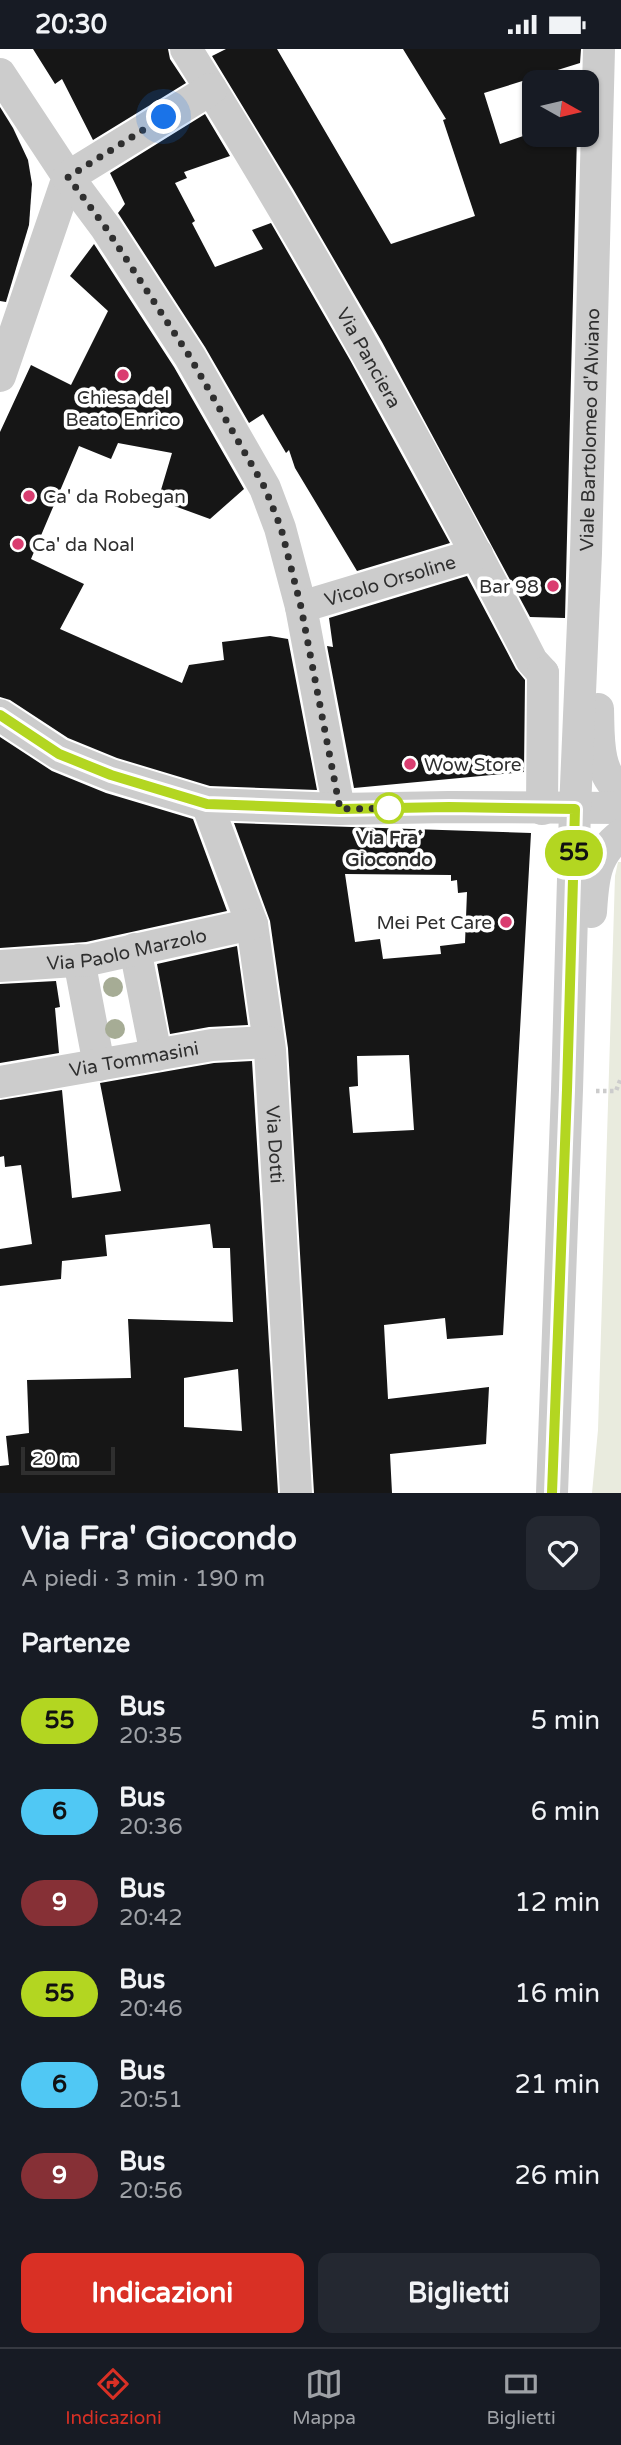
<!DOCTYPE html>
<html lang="it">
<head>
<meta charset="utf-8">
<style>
	body { margin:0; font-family:"Varela Round",sans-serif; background:#242831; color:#f1f3f6; height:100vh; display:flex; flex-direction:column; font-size:26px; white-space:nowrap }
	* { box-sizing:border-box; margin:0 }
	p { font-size:23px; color:#9ea1a6 }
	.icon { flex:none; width:38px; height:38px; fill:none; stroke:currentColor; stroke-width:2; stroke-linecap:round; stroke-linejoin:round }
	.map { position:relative; height:1444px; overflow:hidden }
	.sheet { display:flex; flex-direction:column; background:#171b24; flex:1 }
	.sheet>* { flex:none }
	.badge { padding:0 14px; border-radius:23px; font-size:24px; line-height:46px }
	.needle { width:46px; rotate:98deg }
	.tools { position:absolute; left:522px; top:21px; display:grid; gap:14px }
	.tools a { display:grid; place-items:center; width:77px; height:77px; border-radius:14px; background:#171b24; box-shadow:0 2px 5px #0004; font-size:35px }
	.scale { position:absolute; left:21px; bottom:18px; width:94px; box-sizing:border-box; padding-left:7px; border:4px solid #2f2f2f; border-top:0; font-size:19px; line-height:24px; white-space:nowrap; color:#2f2f2f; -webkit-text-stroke:5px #fff; paint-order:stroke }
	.you { position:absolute; width:35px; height:35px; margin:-18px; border:5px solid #fff; border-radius:50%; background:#1a73e8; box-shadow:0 0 0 10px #1a73e833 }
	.map>.badge { position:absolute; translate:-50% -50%; box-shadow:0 0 0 4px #fff }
	h2 { padding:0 21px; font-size:26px; line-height:63px }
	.round { display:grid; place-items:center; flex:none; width:74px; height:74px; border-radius:14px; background:#242831 }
	.head { display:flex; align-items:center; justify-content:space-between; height:119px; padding:0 21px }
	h1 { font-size:33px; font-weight:800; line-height:52px }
	.button { display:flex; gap:14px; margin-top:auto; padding:14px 21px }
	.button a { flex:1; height:80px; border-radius:14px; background:#d93025; color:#fff; font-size:28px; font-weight:800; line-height:80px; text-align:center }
	.button a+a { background:#242831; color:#f1f3f6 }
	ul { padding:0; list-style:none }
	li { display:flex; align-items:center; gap:21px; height:91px; padding:0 21px }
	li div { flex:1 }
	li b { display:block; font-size:26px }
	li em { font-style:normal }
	li .badge { min-width:77px; font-weight:700; text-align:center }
	.status { display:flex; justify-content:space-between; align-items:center; height:49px; padding:0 35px; background:#171b24; direction:ltr }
	.status svg { height:19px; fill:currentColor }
	.menu { display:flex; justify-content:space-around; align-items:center; height:98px; border-top:2px solid #363941; background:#171b24; font-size:19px; color:#9ea1a6 }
	.menu a { display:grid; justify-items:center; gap:4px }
	.menu .selected { color:#d93025 }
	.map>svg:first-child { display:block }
	.green { fill:#e9ebde }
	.building { fill:#161616; fill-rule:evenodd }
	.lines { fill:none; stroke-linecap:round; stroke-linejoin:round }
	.path { stroke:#ccc; stroke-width:4.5; stroke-dasharray:3.5 3.5; stroke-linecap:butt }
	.minor { stroke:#ccc; stroke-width:32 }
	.tree { fill:#a6ac95 }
	.line-casing { stroke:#fff; stroke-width:16 }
	.line { stroke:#b3d621; stroke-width:10 }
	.walk { stroke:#2f2f2f; stroke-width:7; stroke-dasharray:0 12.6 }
	.poi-dot { fill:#da3d70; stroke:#fff; stroke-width:2.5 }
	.stop-dot { fill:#fff; stroke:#b3d621; stroke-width:3.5 }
	.labels { text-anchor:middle; stroke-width:7; stroke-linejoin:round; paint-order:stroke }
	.street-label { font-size:19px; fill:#2f2f2f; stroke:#fff }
	.poi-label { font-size:19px; fill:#2f2f2f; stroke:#fff; text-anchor:start }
	.stop-label { font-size:19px; font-weight:bold; fill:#2f2f2f; stroke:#fff }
</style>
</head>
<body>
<div class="status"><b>20:30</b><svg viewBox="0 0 49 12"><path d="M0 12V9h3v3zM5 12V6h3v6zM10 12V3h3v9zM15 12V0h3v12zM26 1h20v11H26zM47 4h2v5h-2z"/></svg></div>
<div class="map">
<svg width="621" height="1444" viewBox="0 0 621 1444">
	<rect width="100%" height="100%" fill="#fff"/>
	<polygon class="green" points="618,813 621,813 621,1444 592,1444 598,1381 615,827"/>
	<g class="building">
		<polygon points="33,0 168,0 170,10 186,34 93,91 62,30 55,35"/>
		<polygon points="226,0 277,0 391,195 475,167 443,71 446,70 403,0 581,0 580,14 484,44 500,95 526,86 577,86 565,569 530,568 382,293 293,140 212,7"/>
		<polygon points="0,58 13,79 28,111 32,135 29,176 6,253 0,252"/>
		<polygon points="205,65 230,107 184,123 187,129 175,134 195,172 192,174 215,218 263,200 252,181 271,174 350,311 450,494 357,522 295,419 289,401 286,404 263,365 249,374 205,298 118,164 125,155 110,124"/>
		<polygon points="94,195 174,318 244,440 210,470 158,451 172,404 118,394 111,410 79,397 31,510 84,535 60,580 182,634 189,616 224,611 222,593 270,587 288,590 317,741 210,737 117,709 68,689 10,651 0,648 0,383 31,316 71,336 108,262 70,227"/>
		<polygon points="467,527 516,620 525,631 524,723 354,739 327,597 333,598 329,569"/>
		<polygon points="0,688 52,722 106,744 193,770 227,862 86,893 0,899"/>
		<path d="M 234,774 L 531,784 L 503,1286 L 447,1290 L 445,1269 L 384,1276 L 388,1350 L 489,1338 L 486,1395 L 390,1405 L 392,1444 L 314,1444 L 288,999 L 270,872 ZM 345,825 L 451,826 L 451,832 L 457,831 L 458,844 L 467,843 L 465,894 L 440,897 L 441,905 L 383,910 L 380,890 L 355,893 ZM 409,1006 L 414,1081 L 353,1084 L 349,1038 L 358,1037 L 357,1007 Z"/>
		<polygon points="237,897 248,976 209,978 170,985 157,915"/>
		<polygon points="56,932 60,958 55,959 59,1004 0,1014 0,935"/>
		<path d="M 252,1012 L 278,1444 L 0,1444 L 0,1417 L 9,1416 L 6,1387 L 29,1384 L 27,1331 L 131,1329 L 128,1270 L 233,1273 L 230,1199 L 213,1199 L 210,1175 L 105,1186 L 107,1207 L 62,1212 L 61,1230 L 0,1237 L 0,1200 L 32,1195 L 21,1116 L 5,1118 L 4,1107 L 0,1108 L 0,1051 L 62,1041 L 72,1149 L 121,1142 L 100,1034 L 214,1014 ZM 238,1320 L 242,1382 L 184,1378 L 184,1329 Z"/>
	</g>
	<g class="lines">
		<polyline class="path" points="596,1042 616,1042 621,1029"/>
		<g class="minor">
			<path id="s1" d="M 186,0 C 311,198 425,404 532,612 L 543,624"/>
			<polyline points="0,25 68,128 0,327"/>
			<polyline points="211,40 68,128 106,179 190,308 265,439 280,479 301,558 339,760"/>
			<path id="s2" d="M 301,558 L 477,505"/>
			<path d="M 598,660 C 599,689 596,722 621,743"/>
			<polyline points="0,666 59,705 111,726 207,755 339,760 449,758 621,759"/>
			<path id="s3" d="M 207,755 L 252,875 L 270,1001 L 296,1444"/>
			<polyline points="542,760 543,624"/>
			<path d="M 591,863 C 593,832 594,806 621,786"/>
			<polyline points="135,900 156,1006"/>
			<polyline points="79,911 99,1016"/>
			<path id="s4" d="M 0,917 L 89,911 L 252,875"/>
			<path id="s5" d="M 0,1033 L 212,996 L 268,993"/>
			<path id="s6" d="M 552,1444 L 567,1041 L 575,760 L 586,504 L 599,0"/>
		</g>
	</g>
	<g class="tree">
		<circle cx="113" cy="938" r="10"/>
		<circle cx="115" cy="980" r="10"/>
	</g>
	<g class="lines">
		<defs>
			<polyline id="line" points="0,666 59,705 111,726 207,755 340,760 449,758 575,760 567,1041 552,1444"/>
		</defs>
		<use href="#line" class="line-casing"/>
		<use href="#line" class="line"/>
		<polyline class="walk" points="164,68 68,128 106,179 190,308 265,439 281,479 301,558 340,760 394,759 389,759"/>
	</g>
	<g class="poi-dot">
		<circle cx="123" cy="326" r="7"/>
		<circle cx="29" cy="447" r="7"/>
		<circle cx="18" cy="495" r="7"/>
		<circle cx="553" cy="537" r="7"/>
		<circle cx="410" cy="715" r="7"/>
		<circle cx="506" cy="873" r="7"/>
	</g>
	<circle class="stop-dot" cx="389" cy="759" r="14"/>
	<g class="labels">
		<g class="street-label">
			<text dy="7" stroke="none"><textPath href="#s1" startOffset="359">Via Panciera</textPath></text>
			<text dy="7" stroke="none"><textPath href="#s6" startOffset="1064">Viale Bartolomeo d'Alviano</textPath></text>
			<text dy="7" stroke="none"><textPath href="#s2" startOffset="93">Vicolo Orsoline</textPath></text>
			<text dy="7" stroke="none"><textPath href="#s4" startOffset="128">Via Paolo Marzolo</textPath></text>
			<text dy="7" stroke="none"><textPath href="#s5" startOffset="136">Via Tommasini</textPath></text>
			<text dy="7" stroke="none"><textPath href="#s3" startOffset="350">Via Dotti</textPath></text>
		</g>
		<g class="poi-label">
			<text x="123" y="355" text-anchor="middle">Chiesa del<tspan x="123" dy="22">Beato Enrico</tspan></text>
			<text x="43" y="454">Ca' da Robegan</text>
			<text x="32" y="502">Ca' da Noal</text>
			<text x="539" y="544" text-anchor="end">Bar 98</text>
			<text x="424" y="722">Wow Store</text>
			<text x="492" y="880" text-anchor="end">Mei Pet Care</text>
		</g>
		<g class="stop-label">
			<text x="389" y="795">Via Fra'<tspan x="389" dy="22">Giocondo</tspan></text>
		</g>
	</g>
</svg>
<div class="tools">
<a><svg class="needle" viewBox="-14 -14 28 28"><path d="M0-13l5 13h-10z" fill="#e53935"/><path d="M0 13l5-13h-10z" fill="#9ea1a6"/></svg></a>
</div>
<div class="scale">20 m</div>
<div class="you" style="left:164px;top:68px"></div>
<b class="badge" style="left:574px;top:804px;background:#b3d621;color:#111">55</b>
</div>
<section class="sheet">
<div class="head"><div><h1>Via Fra' Giocondo</h1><p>A piedi · 3 min · 190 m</p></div><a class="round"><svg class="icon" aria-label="heart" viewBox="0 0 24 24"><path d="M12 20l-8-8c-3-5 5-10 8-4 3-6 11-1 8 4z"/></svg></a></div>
<h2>Partenze</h2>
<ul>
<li><span class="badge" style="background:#b3d621;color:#111">55</span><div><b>Bus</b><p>20:35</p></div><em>5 min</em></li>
<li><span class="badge" style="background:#50c8f4;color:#111">6</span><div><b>Bus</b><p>20:36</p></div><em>6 min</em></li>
<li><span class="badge" style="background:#863036;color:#fff">9</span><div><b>Bus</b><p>20:42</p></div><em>12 min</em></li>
<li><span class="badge" style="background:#b3d621;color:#111">55</span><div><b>Bus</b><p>20:46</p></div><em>16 min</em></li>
<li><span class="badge" style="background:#50c8f4;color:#111">6</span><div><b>Bus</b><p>20:51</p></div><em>21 min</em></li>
<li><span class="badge" style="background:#863036;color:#fff">9</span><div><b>Bus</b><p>20:56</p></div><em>26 min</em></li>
</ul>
<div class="button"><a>Indicazioni</a><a>Biglietti</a></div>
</section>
<nav class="menu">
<a class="selected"><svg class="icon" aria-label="directions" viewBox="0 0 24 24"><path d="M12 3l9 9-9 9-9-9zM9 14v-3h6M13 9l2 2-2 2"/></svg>Indicazioni</a>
<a><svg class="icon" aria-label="map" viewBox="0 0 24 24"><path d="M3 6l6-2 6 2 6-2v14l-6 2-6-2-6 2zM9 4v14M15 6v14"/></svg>Mappa</a>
<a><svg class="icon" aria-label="tickets" viewBox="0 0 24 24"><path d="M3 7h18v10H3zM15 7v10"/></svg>Biglietti</a>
</nav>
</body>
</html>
